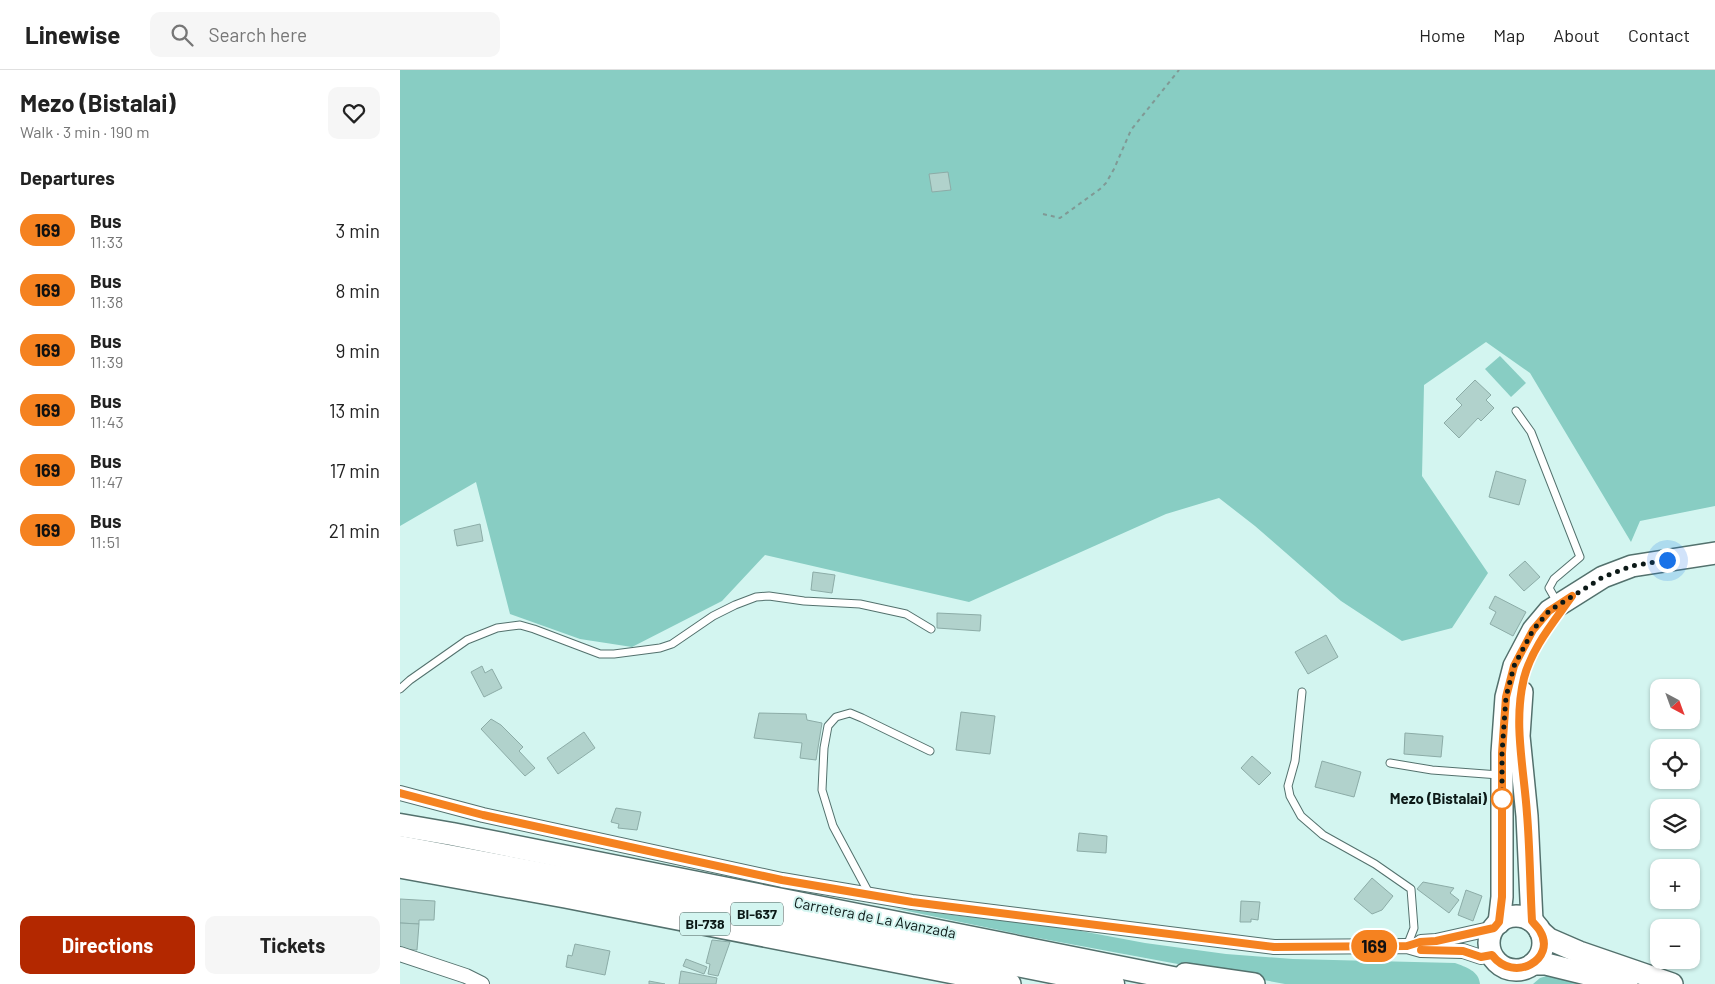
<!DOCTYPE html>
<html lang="en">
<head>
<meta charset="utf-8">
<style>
	body { margin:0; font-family:Barlow,sans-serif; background:#f6f6f6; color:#222; height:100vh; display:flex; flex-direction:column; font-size:19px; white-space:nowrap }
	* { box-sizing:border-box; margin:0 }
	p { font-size:16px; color:#767676 }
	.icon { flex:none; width:28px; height:28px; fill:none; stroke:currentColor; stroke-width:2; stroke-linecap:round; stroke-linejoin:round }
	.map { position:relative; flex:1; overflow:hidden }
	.drawer { display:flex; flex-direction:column; background:#fff; width:400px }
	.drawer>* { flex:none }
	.badge { padding:0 10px; border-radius:16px; font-size:18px; line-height:32px }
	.needle { width:32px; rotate:139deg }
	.buttons { position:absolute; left:1250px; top:609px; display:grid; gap:10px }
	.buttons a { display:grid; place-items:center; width:50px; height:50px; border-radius:10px; background:#fff; box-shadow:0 1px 4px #0004; font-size:25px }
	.you { position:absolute; width:25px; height:25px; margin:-12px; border:4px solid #fff; border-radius:50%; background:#1a73e8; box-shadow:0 0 0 8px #1a73e833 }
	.map>.badge { position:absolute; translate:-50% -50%; box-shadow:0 0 0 2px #fff }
	h2 { padding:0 20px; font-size:19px; line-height:45px }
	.round { display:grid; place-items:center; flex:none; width:52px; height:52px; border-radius:10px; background:#f6f6f6 }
	.head { display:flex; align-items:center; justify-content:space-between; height:85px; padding:0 20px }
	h1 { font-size:24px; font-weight:700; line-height:38px }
	.primary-button { display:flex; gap:10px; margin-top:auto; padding:10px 20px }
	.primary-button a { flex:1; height:58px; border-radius:10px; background:#b32800; color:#fff; font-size:20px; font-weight:700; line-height:58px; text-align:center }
	.primary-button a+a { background:#f6f6f6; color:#222 }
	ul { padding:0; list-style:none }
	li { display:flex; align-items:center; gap:15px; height:60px; padding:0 20px }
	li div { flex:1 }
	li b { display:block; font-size:19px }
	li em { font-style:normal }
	li .badge { min-width:55px; font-weight:700; text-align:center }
	header { display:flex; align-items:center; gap:30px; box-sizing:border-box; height:70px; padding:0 25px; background:#fff; border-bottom:1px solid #e0e0e0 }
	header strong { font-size:24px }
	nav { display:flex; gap:28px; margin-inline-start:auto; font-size:18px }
	.search { width:350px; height:45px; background:#f6f6f6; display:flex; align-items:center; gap:12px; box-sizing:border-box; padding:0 18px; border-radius:10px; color:#767676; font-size:19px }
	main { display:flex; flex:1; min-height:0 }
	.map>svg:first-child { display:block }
	.green { fill:#88cdc3 }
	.building { fill:#b1d2cc; stroke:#8caca7 }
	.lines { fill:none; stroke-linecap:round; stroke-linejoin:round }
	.service-casing { stroke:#53716d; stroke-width:9 }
	.minor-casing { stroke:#53716d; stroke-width:16 }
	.primary-casing { stroke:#53716d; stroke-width:24 }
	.trunk-casing { stroke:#53716d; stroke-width:25 }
	.path { stroke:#809995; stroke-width:2; stroke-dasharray:4 4; stroke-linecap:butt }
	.service { stroke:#fff; stroke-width:7 }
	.minor { stroke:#fff; stroke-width:14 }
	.primary { stroke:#fff; stroke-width:21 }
	.trunk { stroke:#fff; stroke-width:22 }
	.line-casing { stroke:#fff; stroke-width:11 }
	.line { stroke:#f58220; stroke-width:8 }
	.walk { stroke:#0c1917; stroke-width:5; stroke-dasharray:0 9 }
	.stop-dot { fill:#fff; stroke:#f58220; stroke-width:2.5 }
	.labels { text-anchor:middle; stroke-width:4; stroke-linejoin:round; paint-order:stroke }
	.shield { fill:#d3f5f0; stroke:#485b58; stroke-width:1 }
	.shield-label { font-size:14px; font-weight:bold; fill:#0c1917 }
	.stop-label { font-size:15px; font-weight:bold; fill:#0c1917; stroke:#d3f5f0; text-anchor:end }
	.street-label { font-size:15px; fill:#0c1917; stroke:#d3f5f0 }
</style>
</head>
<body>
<header>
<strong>Linewise</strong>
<div class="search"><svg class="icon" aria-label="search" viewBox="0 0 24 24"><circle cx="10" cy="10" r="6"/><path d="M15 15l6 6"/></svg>Search here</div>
<nav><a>Home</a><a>Map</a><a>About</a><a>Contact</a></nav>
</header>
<main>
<section class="drawer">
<div class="head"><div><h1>Mezo (Bistalai)</h1><p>Walk · 3 min · 190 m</p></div><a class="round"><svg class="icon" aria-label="heart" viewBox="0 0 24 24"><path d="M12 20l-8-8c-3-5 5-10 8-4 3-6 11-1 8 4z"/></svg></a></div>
<h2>Departures</h2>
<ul>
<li><span class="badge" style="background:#f58220;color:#111">169</span><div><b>Bus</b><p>11:33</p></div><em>3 min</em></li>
<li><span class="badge" style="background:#f58220;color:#111">169</span><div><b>Bus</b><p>11:38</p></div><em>8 min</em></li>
<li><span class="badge" style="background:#f58220;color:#111">169</span><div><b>Bus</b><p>11:39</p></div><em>9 min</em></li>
<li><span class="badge" style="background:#f58220;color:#111">169</span><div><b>Bus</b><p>11:43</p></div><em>13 min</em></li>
<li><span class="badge" style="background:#f58220;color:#111">169</span><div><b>Bus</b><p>11:47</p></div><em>17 min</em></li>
<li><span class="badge" style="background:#f58220;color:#111">169</span><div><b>Bus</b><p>11:51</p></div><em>21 min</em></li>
</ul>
<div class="primary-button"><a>Directions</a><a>Tickets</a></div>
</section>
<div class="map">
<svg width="1315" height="914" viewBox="0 0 1315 914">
	<rect width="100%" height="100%" fill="#d3f5f0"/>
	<g class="green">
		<polygon points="0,0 1315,0 1315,436 1240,451 1231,472 1130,303 1086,272 1024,315 1022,406 1088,503 1052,558 1002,571 941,531 855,456 819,428 766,444 569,532 365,485 322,531 232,577 180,569 110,544 76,412 0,456"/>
		<polygon points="1100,286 1126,313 1111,327 1085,299"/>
		<path d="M 493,838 L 665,858 L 745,873 L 826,884 L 893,889 L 1055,893 C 1066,897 1079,901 1080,914 L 885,914 L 627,866 Z"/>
		<polygon points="1150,905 1189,914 1133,914 1140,908"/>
	</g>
	<g class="building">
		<polygon points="548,102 551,120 532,122 529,104"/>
		<polygon points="1075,310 1091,325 1086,330 1094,338 1081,351 1078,348 1059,368 1044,353 1062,335 1056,329"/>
		<polygon points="1096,401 1126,410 1119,435 1089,427"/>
		<polygon points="80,454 83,471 57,476 54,460"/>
		<polygon points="1125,491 1140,507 1124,521 1109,505"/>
		<polygon points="413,502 435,505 432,523 411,520"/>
		<polygon points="1095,526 1126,542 1113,566 1090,554 1096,542 1089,538"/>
		<polygon points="537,543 581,545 580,561 537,558"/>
		<polygon points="926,565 938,587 908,604 895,582"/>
		<polygon points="82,596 85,603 92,599 102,618 84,627 71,602"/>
		<polygon points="561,642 595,646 590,684 556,680"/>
		<polygon points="359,643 406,644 407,650 422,653 416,690 400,688 402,673 354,668"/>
		<polygon points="91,649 101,655 123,677 119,681 135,698 125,706 81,659"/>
		<polygon points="184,662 195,678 158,704 147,688"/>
		<polygon points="1005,663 1043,666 1041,687 1004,684"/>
		<polygon points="852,686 871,703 859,715 841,698"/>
		<polygon points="922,691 961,702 954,727 915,717"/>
		<polygon points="216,738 241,742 237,760 218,758 219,754 211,752"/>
		<polygon points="679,763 707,766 706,783 677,781"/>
		<polygon points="972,808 993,826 982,840 972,844 954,829"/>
		<polygon points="1023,812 1054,818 1050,823 1059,830 1049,843 1017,819"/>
		<polygon points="1066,820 1082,826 1073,851 1058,845"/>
		<polygon points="0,829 35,831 34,850 19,850 19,854 0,853"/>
		<polygon points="841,831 860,832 858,850 851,849 851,852 840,852"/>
		<polygon points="0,853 19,854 17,880 0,879"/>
		<polygon points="312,870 330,872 318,906 308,904 310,894 306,893"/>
		<polygon points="175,874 210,881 205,905 166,897 168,885 172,886"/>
		<polygon points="286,889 307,897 304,904 283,896"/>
		<polygon points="281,901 317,908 316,914 279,914"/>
		<polygon points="249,911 265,914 249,914"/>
	</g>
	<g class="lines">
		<defs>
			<g id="service">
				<polyline points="1116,341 1131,362 1180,487 1154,509 1149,518 1157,532"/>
				<polyline points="0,619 10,610 67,570 97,558 120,555 134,559 200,584 214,584 260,578 272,574 313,546 335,535 356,527 369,526 404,531 460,534 506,544 531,559"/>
				<polyline points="902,622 895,691 888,716 890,726 901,746 923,765 975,794 1011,819 1014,858 1007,876"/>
				<polyline points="990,693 1032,700 1099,705"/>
				<polyline points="470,825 433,756 422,720 424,678 428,656 436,647 450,643 462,648 530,681"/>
			</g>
			<g id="minor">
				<polyline points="0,723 83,745 382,810 512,832 874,877 1007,876 1021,880 1063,881 1081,887 1092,885"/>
				<polyline points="1021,872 1036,871 1094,858"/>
				<polyline points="0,884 66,906 82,914"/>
			</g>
			<g id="primary">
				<polyline points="1122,622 1119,666 1127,746 1132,851"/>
				<polyline points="0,797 165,827 610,914"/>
				<circle cx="1116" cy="873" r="27"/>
				<polyline points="1099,853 1102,827 1102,683 1106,627 1114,596 1133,560 1149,541 1203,507 1232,496 1315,483"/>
				<polyline points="1140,861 1149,869 1179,882 1272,914"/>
				<polyline points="1133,894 1146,894 1227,914"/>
				<polyline points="785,904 854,914"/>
			</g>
			<g id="trunk">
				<polyline points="0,755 52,764 803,914"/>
				<polyline points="0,777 429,858 713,914"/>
			</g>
		</defs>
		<use href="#service" class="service-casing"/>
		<use href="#minor" class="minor-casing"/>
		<use href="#primary" class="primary-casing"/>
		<use href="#trunk" class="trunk-casing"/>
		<polyline class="path" points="643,144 660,148 700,119 706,113 714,99 731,60 779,0"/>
		<use href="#service" class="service"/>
		<use href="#minor" class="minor"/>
		<use href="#primary" class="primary"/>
		<use href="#trunk" class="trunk"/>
	</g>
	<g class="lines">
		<defs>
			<path id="line" d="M 0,723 L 83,745 L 382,810 L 512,832 L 874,877 L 1007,876 L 1020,872 L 1036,871 L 1094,858 L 1099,852 L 1102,827 L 1102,683 L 1106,627 L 1114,596 L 1133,560 L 1149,541 L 1172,526 C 1154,552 1132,577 1124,608 C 1113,653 1124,699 1127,744 C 1130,780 1130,816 1132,851 C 1134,854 1138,857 1140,861 C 1157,889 1114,914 1092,885 L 1081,887 L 1063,881 L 1021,880"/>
		</defs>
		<use href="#line" class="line-casing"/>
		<use href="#line" class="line"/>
		<polyline class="walk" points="1102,729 1102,683 1106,627 1114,596 1133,560 1149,541 1203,507 1232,496 1267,490"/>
	</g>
	<circle class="stop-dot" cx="1102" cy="729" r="10"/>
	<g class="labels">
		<g class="shield">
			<rect x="331" y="832.5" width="52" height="23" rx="4"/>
			<rect x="280" y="842.5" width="50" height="23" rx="4"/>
		</g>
		<g class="shield-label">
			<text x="357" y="849">BI-637</text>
			<text x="305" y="859">BI-738</text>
		</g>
		<g class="stop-label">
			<text x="1087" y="734">Mezo (Bistalai)</text>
		</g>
		<g class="street-label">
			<text transform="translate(475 848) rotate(11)" y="5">Carretera de La Avanzada</text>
		</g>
	</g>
</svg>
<div class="buttons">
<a><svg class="needle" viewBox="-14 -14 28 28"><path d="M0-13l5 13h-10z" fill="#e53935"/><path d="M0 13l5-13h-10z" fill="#767676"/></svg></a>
<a><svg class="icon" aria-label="locate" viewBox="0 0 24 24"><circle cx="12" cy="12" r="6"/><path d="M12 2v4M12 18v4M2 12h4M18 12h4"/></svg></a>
<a><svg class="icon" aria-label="layers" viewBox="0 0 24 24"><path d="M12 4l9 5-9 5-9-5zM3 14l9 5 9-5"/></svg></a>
<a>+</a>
<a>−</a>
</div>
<div class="you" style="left:1267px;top:490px"></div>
<b class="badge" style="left:974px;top:876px;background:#f58220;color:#111">169</b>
</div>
</main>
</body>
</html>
